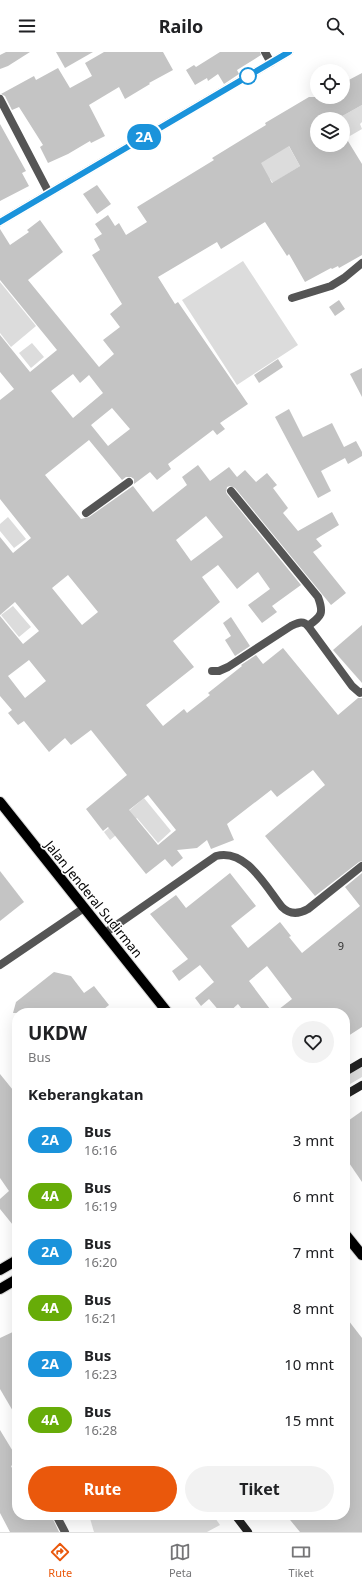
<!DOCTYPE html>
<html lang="id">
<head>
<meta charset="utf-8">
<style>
	body { margin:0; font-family:"Noto Sans",sans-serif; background:#f2f2f2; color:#202124; height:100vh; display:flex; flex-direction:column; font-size:15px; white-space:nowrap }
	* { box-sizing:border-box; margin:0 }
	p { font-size:13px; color:#757577 }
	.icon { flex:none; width:22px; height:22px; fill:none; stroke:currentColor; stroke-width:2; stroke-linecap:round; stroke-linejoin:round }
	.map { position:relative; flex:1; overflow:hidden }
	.details { position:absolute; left:12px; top:956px; width:338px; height:512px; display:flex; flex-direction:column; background:#fff; border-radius:16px; box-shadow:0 4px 16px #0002 }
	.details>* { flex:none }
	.badge { padding:0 8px; border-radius:13px; font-size:14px; line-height:26px }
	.fabs { position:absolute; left:310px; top:12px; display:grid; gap:8px }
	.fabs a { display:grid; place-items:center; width:40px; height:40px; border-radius:50%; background:#fff; box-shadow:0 4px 16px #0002; font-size:20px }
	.map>.badge { position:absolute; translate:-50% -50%; box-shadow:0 0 0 2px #fff }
	h2 { padding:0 16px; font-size:15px; line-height:36px }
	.round { display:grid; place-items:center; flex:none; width:42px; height:42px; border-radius:21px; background:#f2f2f2 }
	.headline { display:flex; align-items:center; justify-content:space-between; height:68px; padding:0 16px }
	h1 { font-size:19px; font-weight:700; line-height:30px }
	.cta { display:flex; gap:8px; margin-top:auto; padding:8px 16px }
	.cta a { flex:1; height:46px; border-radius:24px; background:#ea580c; color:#fff; font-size:16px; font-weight:700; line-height:46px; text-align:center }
	.cta a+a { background:#f2f2f2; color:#202124 }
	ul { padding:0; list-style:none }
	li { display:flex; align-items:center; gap:12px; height:56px; padding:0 16px }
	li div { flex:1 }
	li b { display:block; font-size:15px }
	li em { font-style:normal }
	li .badge { min-width:44px; font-weight:700; text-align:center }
	header { display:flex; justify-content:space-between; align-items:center; height:52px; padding:0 16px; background:#fff; font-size:18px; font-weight:700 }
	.tabs { display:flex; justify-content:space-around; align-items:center; height:56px; border-top:1px solid #e0e0e0; background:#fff; font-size:11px; color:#757577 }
	.tabs a { display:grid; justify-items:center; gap:2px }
	.tabs .selected { color:#ea580c }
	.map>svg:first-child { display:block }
	.green { fill:#dcdcdc }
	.building { fill:#c4c4c4; fill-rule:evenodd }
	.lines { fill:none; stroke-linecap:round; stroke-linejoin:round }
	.primary-casing { stroke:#dbdbdb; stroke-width:12 }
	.street { stroke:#555; stroke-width:8 }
	.secondary { stroke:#222; stroke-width:8 }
	.primary { stroke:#000; stroke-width:10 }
	.line-casing { stroke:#fff; stroke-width:9 }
	.line { stroke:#1a93db; stroke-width:6 }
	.stop-dot { fill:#fff; stroke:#1a93db; stroke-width:2 }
	.labels { text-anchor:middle; stroke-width:3; stroke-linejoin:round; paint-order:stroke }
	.number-label { font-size:11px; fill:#313131 }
	.street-label { font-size:13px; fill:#000; stroke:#fff }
</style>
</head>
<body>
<header><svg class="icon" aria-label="menu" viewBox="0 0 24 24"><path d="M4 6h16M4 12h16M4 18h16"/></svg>Railo<svg class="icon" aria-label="search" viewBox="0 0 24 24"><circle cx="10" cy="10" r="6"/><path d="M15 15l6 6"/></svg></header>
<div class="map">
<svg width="362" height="1480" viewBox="0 0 362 1480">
	<rect width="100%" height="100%" fill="#fff"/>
	<g class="green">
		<polygon points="362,53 362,70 360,72 362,77 343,88 343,67 337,67"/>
		<polygon points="287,91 300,114 273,131 270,127 236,147 227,132"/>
		<polygon points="243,209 298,293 237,333 182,248"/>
		<polygon points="0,230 36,274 11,295 0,281"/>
		<polygon points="32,291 44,305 31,316 19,301"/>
		<polygon points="8,465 26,487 14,496 0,479 0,472"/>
		<polygon points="13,554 31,575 19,585 1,563"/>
		<polygon points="144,746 171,779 158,791 137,766 110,788 104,780"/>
		<polygon points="362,1015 362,1025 345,1035 345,1024"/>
		<polygon points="89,1463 213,1463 220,1473 207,1480 94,1480"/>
	</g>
	<g class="building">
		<polygon points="6,0 30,0 8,14 0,17 0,3"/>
		<polygon points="56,0 93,0 65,16"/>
		<polygon points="104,0 163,0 173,18 149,31 150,32 125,47 119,35 89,53 105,84 91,91 90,89 68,102 48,111 40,95 43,93 19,55 12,58 5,44 1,42 34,24 36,28 58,16 70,36 92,24 85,11"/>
		<polygon points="220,0 260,0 261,3 237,18 239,22 224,32 218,22 208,29 207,26 195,33 186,18 194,13 196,15"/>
		<path d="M 362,21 L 362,53 L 337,67 L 317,67 L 317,93 L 343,93 L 343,81 L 362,112 L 362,203 L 339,216 L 338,214 L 332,217 L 331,216 L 305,230 L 289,202 L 287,204 L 265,170 L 221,197 L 217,190 L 158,225 L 175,252 L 178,250 L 248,352 L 220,371 L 225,377 L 217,383 L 213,378 L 168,412 L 171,417 L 157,428 L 150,420 L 134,432 L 134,427 L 131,425 L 126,425 L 122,428 L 89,388 L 45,423 L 81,467 L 89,465 L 133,434 L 153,460 L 187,433 L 182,425 L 198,413 L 210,429 L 229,415 L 237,425 L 245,418 L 256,430 L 267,421 L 277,433 L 273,436 L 288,456 L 283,461 L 298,479 L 332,460 L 339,473 L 316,487 L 322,494 L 313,500 L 346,541 L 331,553 L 235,436 L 230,434 L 227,435 L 226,440 L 227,442 L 301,533 L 272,554 L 277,560 L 262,571 L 248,553 L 270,537 L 258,520 L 237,537 L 218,513 L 202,525 L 220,550 L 173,589 L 194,615 L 146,653 L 163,674 L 184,657 L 187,661 L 210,643 L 208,641 L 242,614 L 241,613 L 256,603 L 263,612 L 283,596 L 338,663 L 358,646 L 362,646 L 362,809 L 359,810 L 315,844 L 265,784 L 325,733 L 313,718 L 277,745 L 271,738 L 227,772 L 234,788 L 211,797 L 207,788 L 197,796 L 177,798 L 183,806 L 172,815 L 165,807 L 146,822 L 108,775 L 103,779 L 86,757 L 127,723 L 91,678 L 71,693 L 65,686 L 49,700 L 24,669 L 18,673 L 8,661 L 12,658 L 0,644 L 0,564 L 23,592 L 39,579 L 15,550 L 0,563 L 0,485 L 13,501 L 31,486 L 0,447 L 0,348 L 14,337 L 0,320 L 0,283 L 30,320 L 57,298 L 0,228 L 0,177 L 10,193 L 29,180 L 27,178 L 40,168 L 63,200 L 28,228 L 99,315 L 114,302 L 103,288 L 120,275 L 110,262 L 122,252 L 92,203 L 100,198 L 94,187 L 102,182 L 95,172 L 108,163 L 115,174 L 119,171 L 126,183 L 147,170 L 137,155 L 214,108 L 212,106 L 266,73 L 265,71 L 309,45 L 343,45 L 343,31 ZM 289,94 L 300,114 L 272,131 L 261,111 ZM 73,322 L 80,331 L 89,323 L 103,341 L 73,366 L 51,339 ZM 112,356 L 130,377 L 108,394 L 91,373 ZM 206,464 L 223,485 L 191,509 L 176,488 ZM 68,523 L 98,560 L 82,573 L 52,536 ZM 29,608 L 46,629 L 25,646 L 8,624 ZM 148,743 L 176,778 L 158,793 L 129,758 Z"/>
		<polygon points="0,72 26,119 22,121 29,134 0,149"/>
		<polygon points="97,133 111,152 97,162 83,142"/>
		<polygon points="339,248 345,257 335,264 329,255"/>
		<polygon points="278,307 283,315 259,331 254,323"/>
		<polygon points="362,316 362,345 350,322"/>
		<polygon points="289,357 303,385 332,371 344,395 356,389 362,400 362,404 348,412 345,406 321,419 331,439 318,446 275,365"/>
		<polygon points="231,565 250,594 235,604 225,588 231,584 223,571"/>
		<polygon points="362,573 362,631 333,598"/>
		<polygon points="0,819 24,850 0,869"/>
		<polygon points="230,821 256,854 231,874 248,896 280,870 291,884 289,885 302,901 360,854 345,835 362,821 362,975 345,986 345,961 274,961 292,947 267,914 249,929 273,961 245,961 238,952 228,961 221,961 209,947 201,954 195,946 214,930 200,913 179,929 172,919 188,907 150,862 176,843 186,856"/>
		<polygon points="54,920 71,924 84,941 94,934 109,953 99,961 13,961 16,950"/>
		<polygon points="0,1022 17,1043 17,1073 13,1076 17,1081 17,1178 0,1157 0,1147 9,1139 0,1126"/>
		<polygon points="362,1059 362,1130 345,1105 345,1071"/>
		<polygon points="345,1264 362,1286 362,1480 300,1480 286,1463 345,1463"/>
		<polygon points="17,1278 17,1366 0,1337 0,1286"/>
		<polygon points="0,1378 17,1406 17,1410 11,1414 17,1426 17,1463 51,1463 59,1480 10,1480 0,1461"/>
	</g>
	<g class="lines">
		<defs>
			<g id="primary">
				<polyline points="0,750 168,961"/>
				<polyline points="345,1182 362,1203"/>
				<polyline points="0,1218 17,1208"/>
				<polyline points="0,1237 17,1227"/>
			</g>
		</defs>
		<use href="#primary" class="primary-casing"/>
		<g class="street">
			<polyline points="265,0 271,11"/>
			<polyline points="0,47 49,141"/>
			<polyline points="292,246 331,234 344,226 362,211"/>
			<path d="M 231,439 L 318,545 C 324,561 322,564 308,574"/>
			<polyline points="86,461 129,430"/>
			<path d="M 212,619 L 219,619 L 228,615 L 291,574 C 298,571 303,568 308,574 L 352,634 L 360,641 L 362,640"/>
			<path d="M 105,881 L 216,804 C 246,796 266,835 282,855 C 290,863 299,862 308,857 L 362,814"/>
			<polyline points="0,913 84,856"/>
			<polyline points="56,1463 65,1480"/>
		</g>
		<g class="secondary">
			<polyline points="0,170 289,0"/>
			<polyline points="345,1020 362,1010"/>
			<polyline points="345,1043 362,1033"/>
			<polyline points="235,1463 248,1480"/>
		</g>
		<use href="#primary" class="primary"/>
	</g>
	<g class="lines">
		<defs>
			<polyline id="line" points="0,170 289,0"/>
		</defs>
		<use href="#line" class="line-casing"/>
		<use href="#line" class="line"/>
	</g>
	<circle class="stop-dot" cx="248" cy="24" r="8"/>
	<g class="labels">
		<g class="number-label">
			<text x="341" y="898">9</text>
		</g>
		<g class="street-label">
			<text transform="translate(94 847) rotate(51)" y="5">Jalan Jenderal Sudirman</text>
		</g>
	</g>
</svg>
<div class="fabs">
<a><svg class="icon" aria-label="locate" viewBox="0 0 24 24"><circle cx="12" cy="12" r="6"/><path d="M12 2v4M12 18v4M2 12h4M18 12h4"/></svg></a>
<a><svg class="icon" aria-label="layers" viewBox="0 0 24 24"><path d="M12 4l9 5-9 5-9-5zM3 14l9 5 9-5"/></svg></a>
</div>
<b class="badge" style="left:144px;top:85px;background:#1a93db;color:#fff">2A</b>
<section class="details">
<div class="headline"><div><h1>UKDW</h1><p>Bus</p></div><a class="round"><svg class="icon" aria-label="heart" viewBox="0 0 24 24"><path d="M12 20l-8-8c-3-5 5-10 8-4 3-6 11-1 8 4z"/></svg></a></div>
<h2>Keberangkatan</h2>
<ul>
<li><span class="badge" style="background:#1a93db;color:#fff">2A</span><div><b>Bus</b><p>16:16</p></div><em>3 mnt</em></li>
<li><span class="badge" style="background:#67ac08;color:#fff">4A</span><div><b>Bus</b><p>16:19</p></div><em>6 mnt</em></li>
<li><span class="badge" style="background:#1a93db;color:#fff">2A</span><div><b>Bus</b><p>16:20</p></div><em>7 mnt</em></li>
<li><span class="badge" style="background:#67ac08;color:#fff">4A</span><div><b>Bus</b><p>16:21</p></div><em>8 mnt</em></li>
<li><span class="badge" style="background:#1a93db;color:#fff">2A</span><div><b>Bus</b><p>16:23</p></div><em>10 mnt</em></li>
<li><span class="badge" style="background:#67ac08;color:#fff">4A</span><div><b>Bus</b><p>16:28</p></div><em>15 mnt</em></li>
</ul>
<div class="cta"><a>Rute</a><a>Tiket</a></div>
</section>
</div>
<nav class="tabs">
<a class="selected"><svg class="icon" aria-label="directions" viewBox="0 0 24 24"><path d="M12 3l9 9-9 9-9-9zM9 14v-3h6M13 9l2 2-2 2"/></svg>Rute</a>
<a><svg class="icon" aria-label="map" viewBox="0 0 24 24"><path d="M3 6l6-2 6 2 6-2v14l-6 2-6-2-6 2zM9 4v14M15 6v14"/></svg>Peta</a>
<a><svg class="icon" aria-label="tickets" viewBox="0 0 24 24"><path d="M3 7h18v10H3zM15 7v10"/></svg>Tiket</a>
</nav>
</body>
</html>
